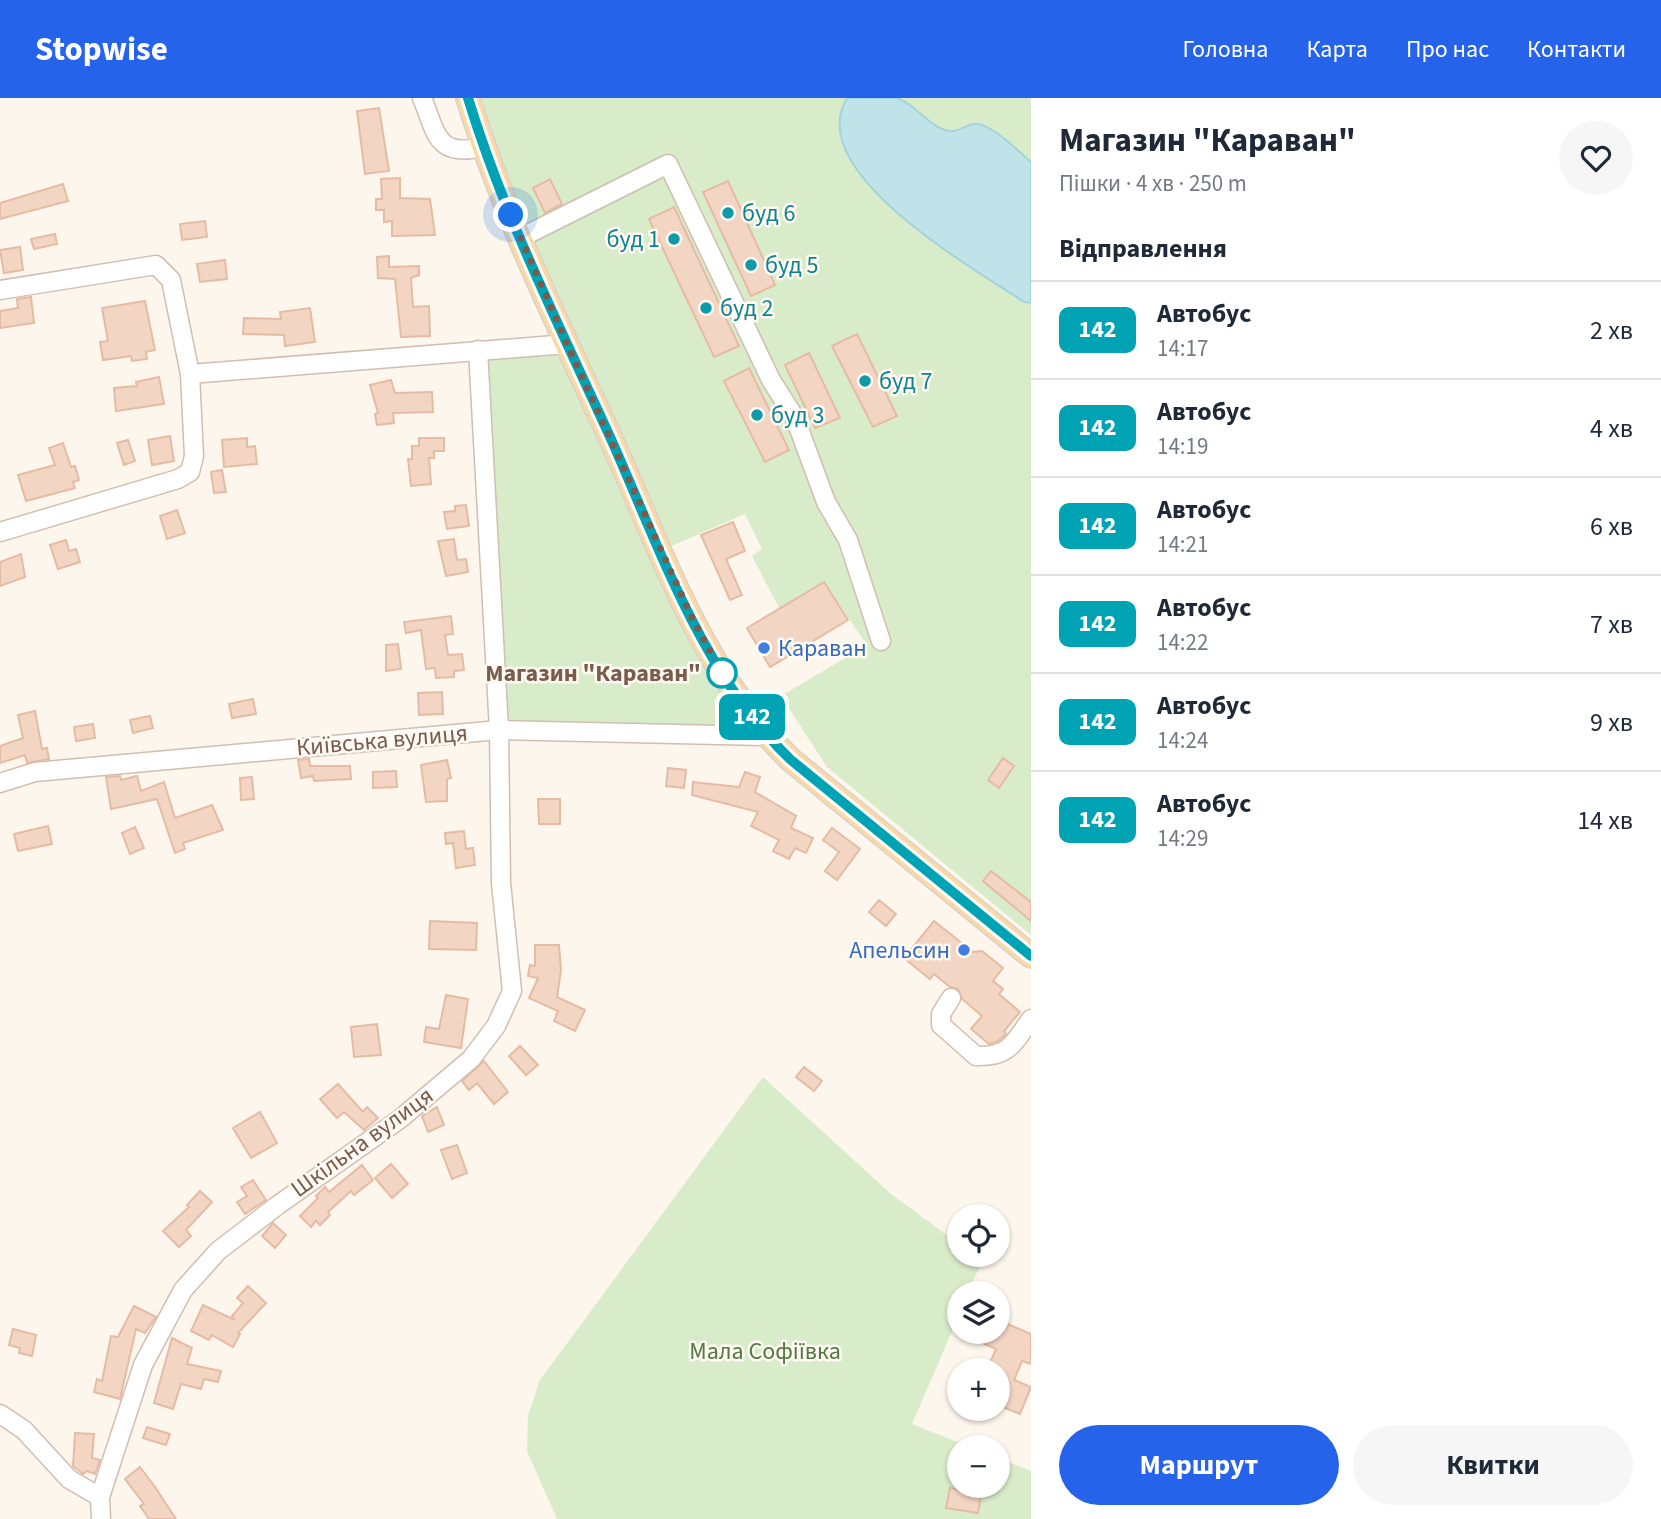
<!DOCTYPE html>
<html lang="uk">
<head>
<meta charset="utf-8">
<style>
	body { margin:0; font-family:"Source Sans 3",sans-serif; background:#f6f6f7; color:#1f2937; height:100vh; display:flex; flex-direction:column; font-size:26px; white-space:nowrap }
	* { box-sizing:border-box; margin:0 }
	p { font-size:23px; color:#747a83 }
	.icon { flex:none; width:38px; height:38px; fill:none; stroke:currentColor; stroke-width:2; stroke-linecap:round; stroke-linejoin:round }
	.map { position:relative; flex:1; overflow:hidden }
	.side { display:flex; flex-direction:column; background:#fff; width:630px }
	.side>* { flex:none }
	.badge { padding:0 14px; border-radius:10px; font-size:24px; line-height:46px }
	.tools { position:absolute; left:947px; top:1106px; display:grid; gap:14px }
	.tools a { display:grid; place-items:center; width:63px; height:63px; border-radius:50%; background:#fff; box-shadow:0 2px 5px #0004; font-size:35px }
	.you { position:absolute; width:35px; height:35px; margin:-18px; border:5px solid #fff; border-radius:50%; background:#1a73e8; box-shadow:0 0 0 10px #1a73e833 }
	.map>.badge { position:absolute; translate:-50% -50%; box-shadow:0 0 0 4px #fff }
	h2 { padding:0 28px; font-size:26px; line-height:63px }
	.round { display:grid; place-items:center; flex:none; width:74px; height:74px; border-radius:37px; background:#f6f6f7 }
	.overview { display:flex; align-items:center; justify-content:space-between; height:119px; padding:0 28px }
	h1 { font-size:33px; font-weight:700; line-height:52px }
	.action { display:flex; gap:14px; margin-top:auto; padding:14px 28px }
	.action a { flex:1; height:80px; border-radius:42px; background:#2563eb; color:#fff; font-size:28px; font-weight:700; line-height:80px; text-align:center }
	.action a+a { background:#f6f6f7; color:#1f2937 }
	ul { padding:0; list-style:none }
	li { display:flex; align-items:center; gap:21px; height:98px; padding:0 28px; border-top:2px solid #e0e1e3 }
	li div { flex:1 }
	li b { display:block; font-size:26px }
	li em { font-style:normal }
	li .badge { min-width:77px; font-weight:700; text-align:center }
	header { display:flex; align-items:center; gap:42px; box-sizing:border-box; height:98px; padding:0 35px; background:#2563eb; color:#fff }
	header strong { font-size:33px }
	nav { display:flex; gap:38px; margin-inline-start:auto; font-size:24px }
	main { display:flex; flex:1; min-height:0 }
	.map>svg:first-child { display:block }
	.green { fill:#d8ecc9 }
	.water { fill:#bfe3e8; stroke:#a5d3da; stroke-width:2 }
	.building { fill:#f3d5c3; stroke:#e6bba3; stroke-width:2 }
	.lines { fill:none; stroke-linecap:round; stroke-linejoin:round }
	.minor-casing { stroke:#d1beb0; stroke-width:21 }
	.major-casing { stroke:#dad1cd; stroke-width:26 }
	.minor { stroke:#fff; stroke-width:18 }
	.major { stroke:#fbd9a5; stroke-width:23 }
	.line-casing { stroke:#fff; stroke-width:16 }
	.line { stroke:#00a3b4; stroke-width:10 }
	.walk { stroke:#7a5c4d; stroke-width:7; stroke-dasharray:0 12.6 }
	.culture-dot { fill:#0f9aa8; stroke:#fffaf3; stroke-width:2.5 }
	.shop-dot { fill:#3f7fe0; stroke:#fffaf3; stroke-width:2.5 }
	.stop-dot { fill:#fff; stroke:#00a3b4; stroke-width:3.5 }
	.labels { text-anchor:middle; stroke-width:5; stroke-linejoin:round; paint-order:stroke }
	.culture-label { font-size:24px; fill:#0d838f; stroke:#fffaf3; text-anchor:start }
	.shop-label { font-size:24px; fill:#366cbe; stroke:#fffaf3; text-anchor:start }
	.stop-label { font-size:24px; font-weight:bold; fill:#7a5c4d; stroke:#fffaf3; text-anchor:end }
	.street-label { font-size:24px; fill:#7a5c4d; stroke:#fffaf3 }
	.park-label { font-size:24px; fill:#537a41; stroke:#fffaf3 }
</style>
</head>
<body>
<header>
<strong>Stopwise</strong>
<nav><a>Головна</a><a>Карта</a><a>Про нас</a><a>Контакти</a></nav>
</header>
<main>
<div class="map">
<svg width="1031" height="1421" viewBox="0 0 1031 1421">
	<rect width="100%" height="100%" fill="#fdf6ec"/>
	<g class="green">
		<path d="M 468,0 L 1031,0 L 1031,64 C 1017,52 1001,33 984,27 C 973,23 969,31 959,33 C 939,37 917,14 902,3 L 915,131 L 1024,204 L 1031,205 L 1031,837 L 827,669 L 781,598 L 867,547 L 824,484 L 779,510 L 752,458 L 762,451 L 745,416 L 662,452 L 766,638 L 499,632 L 478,252 L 566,246 Z"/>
		<polygon points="763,979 891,1096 959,1146 959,1157 973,1157 982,1163 968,1195 959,1195 959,1217 912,1326 970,1349 959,1349 959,1388 998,1388 998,1360 1031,1373 1031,1421 557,1421 527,1353 528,1317 540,1282"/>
	</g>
	<path class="water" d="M 847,0 C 862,0 883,0 897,0 C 913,5 926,24 942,31 C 956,37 961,29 973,26 C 988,22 1019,54 1031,64 L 1031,205 L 1024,204 C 975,171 802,74 847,0 Z"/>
	<g class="building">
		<polygon points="379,10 389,73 365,76 357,13"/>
		<polygon points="400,80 400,100 430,101 435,137 392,138 392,123 384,124 384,112 376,112 376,101 382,101 381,81"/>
		<polygon points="550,81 562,106 545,115 533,90"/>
		<polygon points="728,83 775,187 751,198 703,94"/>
		<polygon points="63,86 68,103 0,121 0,105"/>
		<polygon points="674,109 739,248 714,259 649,121"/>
		<polygon points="205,123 207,139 182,142 180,126"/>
		<polygon points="55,136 57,146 34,151 31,141"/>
		<polygon points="20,149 23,172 4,175 0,152"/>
		<polygon points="389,158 389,169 419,168 419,177 411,180 413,209 429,208 430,238 401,239 395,181 378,180 377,159"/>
		<polygon points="225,162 227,181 200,184 197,166"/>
		<polygon points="31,199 34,225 0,230 0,213 18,210 17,201"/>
		<polygon points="145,203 155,252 146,254 147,261 132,263 131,258 103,262 100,244 108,243 102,210"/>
		<polygon points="310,210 315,244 285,248 284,237 243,236 244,220 281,221 280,214"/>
		<polygon points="857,236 897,318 873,329 832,248"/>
		<polygon points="809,255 840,320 815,330 785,267"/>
		<polygon points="749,270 789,352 765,364 724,283"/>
		<polygon points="159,279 164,306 116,313 114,290 137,288 136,284"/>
		<polygon points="391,282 395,295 432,294 433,314 393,315 394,325 377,327 375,316 378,315 370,287"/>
		<polygon points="170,338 174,363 152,367 148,342"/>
		<polygon points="247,340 247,349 255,348 257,366 224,369 222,342"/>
		<polygon points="419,340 444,340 444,353 434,353 434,360 429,360 431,386 411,388 408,361 412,361 412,348 419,348"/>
		<polygon points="128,342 135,363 124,367 117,345"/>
		<polygon points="63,345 71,369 75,368 79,382 73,384 75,390 26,403 18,377 55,367 49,350"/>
		<polygon points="222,372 226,394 214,395 211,374"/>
		<polygon points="466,407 469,428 447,431 444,414 455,413 455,408"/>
		<polygon points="177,412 185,435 167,441 160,418"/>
		<polygon points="733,424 745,453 726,461 742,497 730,502 701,437"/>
		<polygon points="454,441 457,462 466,461 468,474 446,478 438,443"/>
		<polygon points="66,442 69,453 76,451 80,464 58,471 50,447"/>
		<polygon points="21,456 25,479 0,488 0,464"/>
		<polygon points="824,484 848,522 770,569 747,530"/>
		<polygon points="451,518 453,536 445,537 448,557 462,556 464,572 454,573 454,579 436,580 435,570 426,571 421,532 406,535 404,524"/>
		<polygon points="398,546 401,571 386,573 386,547"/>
		<polygon points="442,594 443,616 419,617 418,595"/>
		<polygon points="253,601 256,616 232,620 229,606"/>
		<polygon points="35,613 42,651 47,650 49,661 27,665 25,657 0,665 0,648 23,640 18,617"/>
		<polygon points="150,618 153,630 133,635 130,622"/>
		<polygon points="93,626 95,640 76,643 74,629"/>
		<polygon points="1003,660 1014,668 999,690 988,682"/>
		<polygon points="309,661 310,668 350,668 351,681 314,683 313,678 301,680 298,662"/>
		<polygon points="447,662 451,680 447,681 447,703 426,704 421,667"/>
		<polygon points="668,670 686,672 684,690 666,688"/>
		<polygon points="396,673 397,689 373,690 373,674"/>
		<polygon points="745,674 760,679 755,694 796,718 791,730 813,740 806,755 795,750 789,761 773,753 779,742 751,728 758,714 692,697 693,684 739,689"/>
		<polygon points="120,678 121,682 137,678 141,693 164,684 175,720 212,707 223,732 183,745 185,751 175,755 157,701 111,711 106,679"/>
		<polygon points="252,679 254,701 241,702 240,680"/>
		<polygon points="538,701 560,701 560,726 539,726"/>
		<polygon points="48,728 52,746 18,753 14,736"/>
		<polygon points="135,729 144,750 130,756 122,735"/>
		<polygon points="832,730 860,751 837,782 825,773 839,754 823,742"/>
		<polygon points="464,733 466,751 473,750 475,767 456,770 453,745 446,746 445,735"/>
		<polygon points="991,773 1031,804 1031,823 983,783"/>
		<polygon points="879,802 896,816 886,828 869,814"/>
		<polygon points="430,823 477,825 476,852 429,851"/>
		<polygon points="934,823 973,854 982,853 1003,870 993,883 1003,891 999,896 1020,914 1004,933 1006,936 998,943 989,946 971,931 982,918 962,901 958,891 950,889 934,876 930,881 904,860"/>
		<polygon points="535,847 559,847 561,872 557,899 585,912 575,933 554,923 558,913 529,900 538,880 528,878 530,867 535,868"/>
		<polygon points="446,897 468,901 461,950 424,944 426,929 439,931"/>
		<polygon points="377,926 381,957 354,959 351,929"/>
		<polygon points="520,948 538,967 526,977 509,958"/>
		<polygon points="484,963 508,994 494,1006 477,985 469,992 462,983"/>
		<polygon points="804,969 822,983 814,993 796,979"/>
		<polygon points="338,986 363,1014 367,1009 378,1020 364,1032 344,1014 337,1020 320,1001"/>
		<polygon points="437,1009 444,1027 428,1034 422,1018"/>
		<polygon points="260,1014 277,1045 251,1060 233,1030"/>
		<polygon points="457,1047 467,1075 452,1081 441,1052"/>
		<polygon points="391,1066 408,1086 392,1100 375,1080"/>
		<polygon points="362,1067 373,1082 354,1097 351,1093 328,1114 330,1117 320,1127 316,1123 311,1129 300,1118 318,1100 316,1098 325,1089 329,1094"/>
		<polygon points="253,1082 266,1102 245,1116 237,1104 247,1098 241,1089"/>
		<polygon points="200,1093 212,1104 186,1132 191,1138 179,1149 163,1133 189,1109 187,1107"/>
		<polygon points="273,1125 286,1137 275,1150 262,1138"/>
		<polygon points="248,1188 266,1205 238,1235 240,1236 233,1249 212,1237 209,1242 191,1233 203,1207 235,1222 232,1218 243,1205 237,1200"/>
		<polygon points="134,1208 156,1219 145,1235 136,1231 120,1301 94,1294 97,1281 102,1283 111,1238 118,1239"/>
		<polygon points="998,1222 1031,1236 1031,1266 1022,1263 1014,1282 1031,1289 1020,1316 998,1307 998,1297 1003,1285 998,1283 998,1272 987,1272 996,1251 975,1242 978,1234 998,1234"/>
		<polygon points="13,1231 36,1237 32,1258 19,1255 20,1250 9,1247"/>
		<polygon points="172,1240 192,1250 187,1266 221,1273 218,1284 204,1281 201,1291 181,1286 173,1311 154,1305"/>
		<polygon points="147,1329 170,1336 166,1347 143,1340"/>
		<polygon points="75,1335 94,1336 92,1360 100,1362 95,1376 87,1373 83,1376 73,1368"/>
		<polygon points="140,1369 155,1389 176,1421 149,1421 140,1408 144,1406 125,1381"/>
		<polygon points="950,1390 981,1396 978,1415 946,1410"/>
	</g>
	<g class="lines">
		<defs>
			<g id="minor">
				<path d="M 422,0 C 437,36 436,60 483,49"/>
				<polyline points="520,140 668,66 771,282 795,320 826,404 848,442 881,543"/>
				<polyline points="0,192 156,167 171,182 190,276 194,358 190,374 178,381 0,434"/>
				<polyline points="190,276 567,246"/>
				<polyline points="0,685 35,674 499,632 766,638"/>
				<path d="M 951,900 L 941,916 L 941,927 L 976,958 C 1009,959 1013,946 1031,921"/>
				<polyline points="0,1316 24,1332 69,1381 100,1399"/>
				<polyline points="101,1421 100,1399 143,1267 183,1192 218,1153 278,1107 400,1021 471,961 496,928 512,893 501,785 499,632 478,252"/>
			</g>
			<path id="major" d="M 468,0 C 504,118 560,230 611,341 C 661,451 702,576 791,662 L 1031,858"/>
		</defs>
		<use href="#minor" class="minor-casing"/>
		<use href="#major" class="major-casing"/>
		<use href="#minor" class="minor"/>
		<use href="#major" class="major"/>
	</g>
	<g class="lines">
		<defs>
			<path id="line" d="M 468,0 C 504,118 560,229 611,341 C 660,451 703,578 791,662 L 1031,858"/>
		</defs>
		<use href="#line" class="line-casing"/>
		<use href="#line" class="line"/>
		<polyline class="walk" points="511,117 567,246 693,522 722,575"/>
	</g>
	<g class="culture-dot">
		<circle cx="728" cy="115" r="7"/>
		<circle cx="674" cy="141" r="7"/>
		<circle cx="751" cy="167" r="7"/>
		<circle cx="706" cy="210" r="7"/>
		<circle cx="865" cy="283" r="7"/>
		<circle cx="757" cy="317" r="7"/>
	</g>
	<g class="shop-dot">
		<circle cx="764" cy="550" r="7"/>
		<circle cx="964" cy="852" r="7"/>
	</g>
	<circle class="stop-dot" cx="722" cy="575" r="14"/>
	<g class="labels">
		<g class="culture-label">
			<text x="742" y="123">буд 6</text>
			<text x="660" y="149" text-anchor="end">буд 1</text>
			<text x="765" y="175">буд 5</text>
			<text x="720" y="218">буд 2</text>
			<text x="879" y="291">буд 7</text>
			<text x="771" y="325">буд 3</text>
		</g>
		<g class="shop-label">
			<text x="778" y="558">Караван</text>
			<text x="950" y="860" text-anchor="end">Апельсин</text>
		</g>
		<g class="stop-label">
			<text x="701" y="583">Магазин "Караван"</text>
		</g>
		<g class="street-label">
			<text transform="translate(382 642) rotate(-5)" y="8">Київська вулиця</text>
			<text transform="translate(362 1044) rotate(-36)" y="8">Шкільна вулиця</text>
		</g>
		<g class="park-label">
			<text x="765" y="1261">Мала Софіївка</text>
		</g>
	</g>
</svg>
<div class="tools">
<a><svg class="icon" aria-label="locate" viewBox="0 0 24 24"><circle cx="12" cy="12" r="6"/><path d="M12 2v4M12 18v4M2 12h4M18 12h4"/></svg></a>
<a><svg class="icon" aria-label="layers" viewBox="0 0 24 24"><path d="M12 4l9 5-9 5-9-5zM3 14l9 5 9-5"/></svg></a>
<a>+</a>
<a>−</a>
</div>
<div class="you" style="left:511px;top:117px"></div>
<b class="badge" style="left:752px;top:619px;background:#00a3b4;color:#fff">142</b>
</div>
<section class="side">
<div class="overview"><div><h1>Магазин &quot;Караван&quot;</h1><p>Пішки · 4 хв · 250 m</p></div><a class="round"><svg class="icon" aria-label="heart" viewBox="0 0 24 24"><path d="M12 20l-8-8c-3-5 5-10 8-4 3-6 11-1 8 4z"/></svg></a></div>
<h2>Відправлення</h2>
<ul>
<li><span class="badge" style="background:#00a3b4;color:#fff">142</span><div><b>Автобус</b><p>14:17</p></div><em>2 хв</em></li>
<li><span class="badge" style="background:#00a3b4;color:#fff">142</span><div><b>Автобус</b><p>14:19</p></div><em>4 хв</em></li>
<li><span class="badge" style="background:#00a3b4;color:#fff">142</span><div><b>Автобус</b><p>14:21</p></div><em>6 хв</em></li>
<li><span class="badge" style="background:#00a3b4;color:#fff">142</span><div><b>Автобус</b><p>14:22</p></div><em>7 хв</em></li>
<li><span class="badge" style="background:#00a3b4;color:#fff">142</span><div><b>Автобус</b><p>14:24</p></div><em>9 хв</em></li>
<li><span class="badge" style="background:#00a3b4;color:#fff">142</span><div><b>Автобус</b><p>14:29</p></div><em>14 хв</em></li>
</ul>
<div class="action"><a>Маршрут</a><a>Квитки</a></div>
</section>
</main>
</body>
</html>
